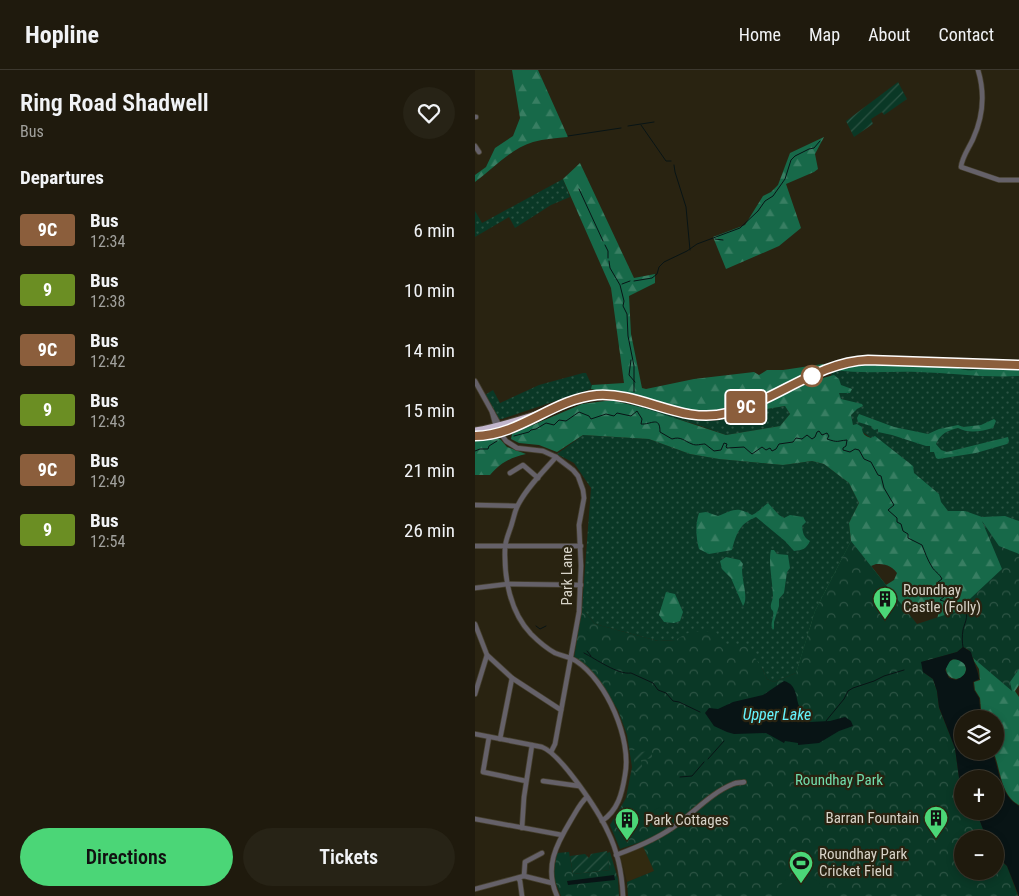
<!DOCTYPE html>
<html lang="en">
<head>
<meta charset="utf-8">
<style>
	body { margin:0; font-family:"Roboto Condensed",sans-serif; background:#272316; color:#f1f3f6; height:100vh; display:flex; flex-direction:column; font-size:19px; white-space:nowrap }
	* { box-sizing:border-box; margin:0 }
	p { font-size:16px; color:#a1a19d }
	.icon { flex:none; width:28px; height:28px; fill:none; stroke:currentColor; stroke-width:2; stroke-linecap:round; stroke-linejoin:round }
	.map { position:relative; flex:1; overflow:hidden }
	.details { display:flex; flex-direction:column; background:#1f1a0d; width:475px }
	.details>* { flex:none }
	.badge { padding:0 10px; border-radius:4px; font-size:18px; line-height:32px }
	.buttons { position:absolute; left:479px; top:640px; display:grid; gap:10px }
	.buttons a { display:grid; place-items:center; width:50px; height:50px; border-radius:50%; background:#1f1a0d; box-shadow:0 2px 8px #0003,0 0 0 1px #3c382e; font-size:25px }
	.map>.badge { position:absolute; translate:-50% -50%; box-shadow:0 0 0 2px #fff }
	h2 { padding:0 20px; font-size:19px; line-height:45px }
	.round { display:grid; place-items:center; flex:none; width:52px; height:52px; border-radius:26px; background:#272316 }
	.headline { display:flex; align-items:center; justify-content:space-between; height:85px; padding:0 20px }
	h1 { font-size:24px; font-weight:600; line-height:38px }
	.primary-button { display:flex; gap:10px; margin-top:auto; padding:10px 20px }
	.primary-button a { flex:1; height:58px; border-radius:30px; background:#4bd677; color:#111; font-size:20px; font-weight:600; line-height:58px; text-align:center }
	.primary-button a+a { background:#272316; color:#f1f3f6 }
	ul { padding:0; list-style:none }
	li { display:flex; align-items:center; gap:15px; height:60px; padding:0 20px }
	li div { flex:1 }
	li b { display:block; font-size:19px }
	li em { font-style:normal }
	li .badge { min-width:55px; font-weight:700; text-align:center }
	header { display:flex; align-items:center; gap:30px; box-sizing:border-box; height:70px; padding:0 25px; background:#1f1a0d; border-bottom:1px solid #3c382e }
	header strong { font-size:24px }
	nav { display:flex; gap:28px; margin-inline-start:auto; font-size:18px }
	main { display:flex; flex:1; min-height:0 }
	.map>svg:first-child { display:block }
	.built { fill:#322a10 }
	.grass { fill:url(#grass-dots) }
	.forest { fill:url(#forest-firs); fill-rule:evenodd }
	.park { fill:url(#park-crowns) }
	.garden { fill:url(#garden-furrows) }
	.pitch { fill:#0a3826 }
	.water { fill:#081415; fill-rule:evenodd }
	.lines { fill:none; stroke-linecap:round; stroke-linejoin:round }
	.stream { stroke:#081415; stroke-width:1 }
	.minor-casing { stroke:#453f2e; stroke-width:6 }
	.highway-casing { stroke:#453f2e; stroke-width:9 }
	.minor { stroke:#656169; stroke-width:4.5 }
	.highway { stroke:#c1b5cb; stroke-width:7 }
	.line-casing { stroke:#fff; stroke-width:11 }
	.line { stroke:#8b5e3c; stroke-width:8 }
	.stop-dot { fill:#fff; stroke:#8b5e3c; stroke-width:2.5 }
	.labels { text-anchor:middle; stroke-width:4.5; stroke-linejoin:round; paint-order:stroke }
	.street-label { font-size:15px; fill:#d7d3c8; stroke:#292311 }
	.poi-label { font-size:15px; fill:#d7d3c8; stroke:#292311; text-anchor:start }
	.park-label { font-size:15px; fill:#71ddac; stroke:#292311 }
	.water-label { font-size:16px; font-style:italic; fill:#65f4fe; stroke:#292311 }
</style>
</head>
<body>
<header>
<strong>Hopline</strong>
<nav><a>Home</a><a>Map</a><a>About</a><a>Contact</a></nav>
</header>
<main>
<section class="details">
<div class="headline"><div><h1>Ring Road Shadwell</h1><p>Bus</p></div><a class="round"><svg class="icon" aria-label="heart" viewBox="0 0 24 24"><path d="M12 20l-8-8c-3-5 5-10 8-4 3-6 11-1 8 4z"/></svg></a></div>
<h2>Departures</h2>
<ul>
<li><span class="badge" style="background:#8b5e3c;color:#fff">9C</span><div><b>Bus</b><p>12:34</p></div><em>6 min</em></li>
<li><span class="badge" style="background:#6b8e23;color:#fff">9</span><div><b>Bus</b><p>12:38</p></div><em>10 min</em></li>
<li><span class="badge" style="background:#8b5e3c;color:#fff">9C</span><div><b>Bus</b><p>12:42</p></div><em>14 min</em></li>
<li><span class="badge" style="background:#6b8e23;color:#fff">9</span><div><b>Bus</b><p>12:43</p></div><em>15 min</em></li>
<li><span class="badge" style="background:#8b5e3c;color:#fff">9C</span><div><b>Bus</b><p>12:49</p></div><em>21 min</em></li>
<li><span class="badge" style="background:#6b8e23;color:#fff">9</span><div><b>Bus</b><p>12:54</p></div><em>26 min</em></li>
</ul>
<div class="primary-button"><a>Directions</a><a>Tickets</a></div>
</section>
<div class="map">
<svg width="544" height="826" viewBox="0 0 544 826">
	<defs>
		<pattern id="grass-dots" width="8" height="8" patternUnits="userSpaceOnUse" patternTransform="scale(1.25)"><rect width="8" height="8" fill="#0a3826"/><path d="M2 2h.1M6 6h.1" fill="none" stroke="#2d5444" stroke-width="1.8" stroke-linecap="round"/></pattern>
		<pattern id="forest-firs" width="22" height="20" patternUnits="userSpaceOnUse" patternTransform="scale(1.25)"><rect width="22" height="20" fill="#176949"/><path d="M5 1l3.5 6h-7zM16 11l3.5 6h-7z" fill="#387e62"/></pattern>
		<pattern id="park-crowns" width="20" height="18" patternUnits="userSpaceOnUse" patternTransform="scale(1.25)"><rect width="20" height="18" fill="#0a3826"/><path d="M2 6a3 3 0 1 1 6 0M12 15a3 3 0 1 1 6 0" fill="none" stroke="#2d5444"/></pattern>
		<pattern id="garden-furrows" width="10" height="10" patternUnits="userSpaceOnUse" patternTransform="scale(1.25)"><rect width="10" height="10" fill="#0a3826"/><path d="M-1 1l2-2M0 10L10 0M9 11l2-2" fill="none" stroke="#2d5444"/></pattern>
	</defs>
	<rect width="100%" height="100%" fill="#292311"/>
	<polygon class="built" points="180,772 179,801 152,812 146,789 146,786"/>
	<g class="grass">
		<polygon points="88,109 95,127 76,135 40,158 34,147 0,167 0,141 7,153"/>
		<polygon points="477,295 544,299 544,484 490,441 473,441 426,390 378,355 357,321 356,305 359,299"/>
		<polygon points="108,303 111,303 117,316 116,319 27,349 24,349 10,325 18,320 25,333 64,315"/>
		<polygon points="140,331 216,348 295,333 276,341 310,336 315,344 305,356 251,365 223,355"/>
		<polygon points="108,365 174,369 215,384 245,389 308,395 337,391 349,394 374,413 384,433 374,453 376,471 340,541 321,603 299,612 292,609 287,598 253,575 200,570 183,571 120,554 107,538 116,418 99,393 82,384"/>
	</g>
	<g class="forest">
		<path d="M 37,0 L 63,0 L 93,67 C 82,68 69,69 58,72 C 35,79 19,98 0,112 L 0,105 L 11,97 L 20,78 L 38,66 L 45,48 Z"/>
		<polygon points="349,67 340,84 343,99 339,102 311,114 326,158 304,176 251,199 238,167 270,155 288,126 296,122 303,115 315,83"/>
		<path d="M 105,93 L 159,208 L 180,204 L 180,213 L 154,226 L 156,264 L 167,318 L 171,319 L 219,309 L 279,302 L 284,305 L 292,300 L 308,300 L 348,294 L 349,296 C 311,315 263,346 220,343 C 193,341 157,327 130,320 L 120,320 L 116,319 L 117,315 L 149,313 L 136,218 L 88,109 Z"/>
		<path d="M 386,292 L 477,295 C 490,304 504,299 520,298 C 528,297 536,298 544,299 L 544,306 C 510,308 477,303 443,302 C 415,301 387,304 359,300 Z"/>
		<path d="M 359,305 L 364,309 L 366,315 L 377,319 L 375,323 L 364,323 L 366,329 L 387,334 L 388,336 L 382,339 L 376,345 L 378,355 L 382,354 L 387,357 C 387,364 390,366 396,368 L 400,366 L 438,396 L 439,403 L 464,424 L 466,432 L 473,441 L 490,441 L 507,447 L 530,446 L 544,451 L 544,615 L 540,621 L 544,627 L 544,735 C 525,725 526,699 518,681 L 520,681 L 520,649 L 507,649 L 505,628 L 500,620 L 499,612 L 505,610 L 504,599 L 499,591 L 497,582 L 462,549 L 465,538 L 444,539 L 433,543 L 321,603 L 340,541 L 376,471 L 374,453 L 384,433 L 374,413 L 349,394 L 337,391 L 308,395 L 244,389 L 215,384 L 174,369 L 108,365 L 82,382 L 64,375 L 44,373 L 36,369 L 37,364 L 107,334 L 130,331 L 140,331 L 172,339 L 251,365 L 305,356 L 315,344 L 310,336 L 273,342 C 302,330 329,312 359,305 ZM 401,494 C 410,494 416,495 422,503 L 419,510 L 411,515 L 396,496 Z"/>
		<path d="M 384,344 L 419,357 L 453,364 L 464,359 L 483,355 L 488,357 L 506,355 L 519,349 L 521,351 L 518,358 C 507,361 494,364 483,358 C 472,361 466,363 461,374 L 466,380 L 472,382 L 533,367 L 534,371 L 532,374 L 501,383 L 463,389 L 461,388 L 459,382 L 455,382 L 455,376 L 451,376 L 417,365 L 403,362 L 403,359 L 399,360 L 396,356 L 383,352 L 382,348 Z"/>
		<path d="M 18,367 L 25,369 L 32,377 L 51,384 C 35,388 26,392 15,405 L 0,405 L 0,370 Z"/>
		<path d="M 293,433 L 304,445 L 309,448 L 315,445 L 328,447 L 331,452 L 327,456 C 328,463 328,467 335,471 C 331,479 328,480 319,481 L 310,471 L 281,447 C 265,453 261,464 257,480 L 234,484 L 224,479 C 221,467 220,455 224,443 L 231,442 L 243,446 C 259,440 261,436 277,445 C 284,442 287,437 293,433 Z"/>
		<path d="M 296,480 L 299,480 L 302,484 L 313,485 L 315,498 L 312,502 L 309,523 L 304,529 L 304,536 L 299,552 L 299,558 L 298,560 C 294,553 300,548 298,541 C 297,540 296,539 296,538 C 295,534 298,530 298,526 C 298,514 293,491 296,480 Z"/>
		<path d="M 251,487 L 265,490 L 268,494 C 264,504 275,528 268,536 L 256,508 L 247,499 L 245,491 Z"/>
		<polygon points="191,522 200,524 208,542 205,551 199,553 189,552 184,545"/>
		<circle cx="481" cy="599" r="10"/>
	</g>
	<g class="park">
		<path d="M 507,451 L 524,476 L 544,484 L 544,599 L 535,612 L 537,621 L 497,587 C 496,580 494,580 488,577 L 482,582 L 447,592 L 448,602 L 458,609 L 462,621 L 464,638 L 480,678 L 485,715 L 487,721 L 488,741 L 500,741 C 506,750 507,760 513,769 L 488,769 L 488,801 L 520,801 L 520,779 L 528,793 L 532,796 L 543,826 L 153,826 L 152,812 L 179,801 L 166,772 L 145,779 L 135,755 L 151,728 L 157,697 L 152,665 L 143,640 L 132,623 L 120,606 L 99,588 L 107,538 L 120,554 L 183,571 L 200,570 L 215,562 L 240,561 L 252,575 L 271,575 L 287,598 L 292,609 L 299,612 L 321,603 L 340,541 L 376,471 L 442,554 L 482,541 L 527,499 Z"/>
		<polygon points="94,782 98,804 135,800 132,783 135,782 143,809 144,826 86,826 78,806 82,783"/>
	</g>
	<g class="garden">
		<polygon points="423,12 432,29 409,45 407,42 396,49 398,54 379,67 371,51"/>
		<polygon points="165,679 165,682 177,681 177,688 166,690 168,702 160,702 158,680"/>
		<polygon points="132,781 135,800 98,804 95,786 110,784 114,788 116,784"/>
	</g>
	<g class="pitch">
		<polygon points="185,737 194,753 179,761 170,745"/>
		<path d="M 328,804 L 341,810 L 358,826 L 301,826 C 304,812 314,805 328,804 Z"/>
	</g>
	<g class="water">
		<path d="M 488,577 L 496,582 C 498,592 503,599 504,609 L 498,612 L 499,620 L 504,628 L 506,649 L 488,649 L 488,681 L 517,681 C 525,700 524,725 544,736 L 544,826 L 532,796 C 524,789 520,780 520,769 L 513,769 C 507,760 506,750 500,741 L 520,741 L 520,709 L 488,709 L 487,721 L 485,715 L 480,678 L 464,637 L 462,621 L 458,609 L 448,602 L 446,592 L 482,582 ZM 478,589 C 494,591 496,604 481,610 L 474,608 L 470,600 L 475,591 Z"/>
		<path d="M 309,611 C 323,615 320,628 325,638 C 327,643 332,648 335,652 L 355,651 L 370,647 L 376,651 L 378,656 L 364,661 L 344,673 L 323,675 L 323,673 L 310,671 L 309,673 L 291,663 L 259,664 L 252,662 L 239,656 L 230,643 L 234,638 L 243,639 L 258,632 L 288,625 Z"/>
		<polygon points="139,805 140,810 93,815 92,811"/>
	</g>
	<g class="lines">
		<g class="stream">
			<polyline points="166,55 191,91 196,91"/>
			<polyline points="153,56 179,52"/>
			<polyline points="93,66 146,58"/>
			<polyline points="199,95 200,102 211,137 215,180"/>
			<polyline points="104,119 128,171"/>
			<polyline points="240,169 248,170"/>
			<polyline points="130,175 133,181 133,188"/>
			<polyline points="134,191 135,198 145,215 149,231 148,236 152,244 153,266 159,296 159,322"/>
			<polyline points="159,211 177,208 182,204 184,197 189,192 212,181 222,174 265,158 283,141 290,131 298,126 310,109 316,90 320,86 334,79 339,78 345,71"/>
			<polyline points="147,214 155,211"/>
			<polyline points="156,290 154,305 160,312"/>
			<path d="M 39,366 L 54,362 L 56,360 L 61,359 L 71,353 L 79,355 L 84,350 L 91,351 L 104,342 L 114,346 L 116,349 L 131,344 L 139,346 L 142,343 L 156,346 L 162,341 L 167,349 L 166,354 C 176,355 185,345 185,362 L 197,369 C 206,366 209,371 217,374 C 221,376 226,374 230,374 L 239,381 L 246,380 L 249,373 L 252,374 L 251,377 L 252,378 L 269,377 L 277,384 L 287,377 L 291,380 L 295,378 L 297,381 L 301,379 L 304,374 L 318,372 L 321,368 L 327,369 L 332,365 L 337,369 L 340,367 L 342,362 L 344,361 L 347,365 L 352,363 L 354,366 L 352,369 C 364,373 361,371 372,370 L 371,376 L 368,378 L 368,380 L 375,382 L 380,379 L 384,380 L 389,389 L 396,392 L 403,405 L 406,406 L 409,418 L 419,435 L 413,440 L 422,448 L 422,452 L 426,454 L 428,461 L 433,464 L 433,468 L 447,475 C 450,482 452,489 457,497 C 460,502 464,503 467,509 L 463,512 L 465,516 L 472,518 L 469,527 L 465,530 L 477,534 L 481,540 L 486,537 C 496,543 490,551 488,560 C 487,566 487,572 488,577"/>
			<polyline points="0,381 5,379 13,379 14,376 22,371"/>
			<polyline points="61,556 65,559 71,556"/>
			<polyline points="112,581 116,586"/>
			<path d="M 109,583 C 121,589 143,605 156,603 L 178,613 L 183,620 L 191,623 L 198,631 L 204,632 L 225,642"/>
			<polyline points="351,651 369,629 373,621 378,618 399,611 409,606 429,600"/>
			<polyline points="233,689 249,671"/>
			<polyline points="205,707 217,706 229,692"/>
		</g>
		<defs>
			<g id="minor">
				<path d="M 503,0 C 510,23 508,47 498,69 C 494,78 487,87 486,97 L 524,110 L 544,110"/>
				<polyline points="0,47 1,47"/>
				<polyline points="0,76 4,82"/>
				<polyline points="0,311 26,358"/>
				<polyline points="17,342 21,357 31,371 42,378 68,381 81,387 98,400 103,406 108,420 109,428 104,455 106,496 104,542 80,674 76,682"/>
				<path d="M 81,387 C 68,402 52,417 43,435 C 40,440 39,447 37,453 C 35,461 30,470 30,479 C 29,508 35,542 56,564 C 63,571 71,578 80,583 C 87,586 95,587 101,591 C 132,611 157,670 150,705 C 147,724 143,740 127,751"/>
				<polyline points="35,403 48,395 63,408"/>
				<polyline points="0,435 42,436"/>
				<polyline points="0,476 106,476"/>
				<polyline points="0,518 33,514 106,515"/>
				<polyline points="0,554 12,585 37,608 86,640"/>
				<polyline points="0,624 12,585"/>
				<path d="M 0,664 L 67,677 C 86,684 124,742 133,762 C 143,782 147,804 148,826"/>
				<polyline points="14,667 8,702 51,711"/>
				<polyline points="25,669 37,608"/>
				<polyline points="68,711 104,716"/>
				<polyline points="0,749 87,765"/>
				<polyline points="47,758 49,727 57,675"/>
				<path d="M 141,785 C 163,777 185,768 204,753 C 221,740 238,722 258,714 C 262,712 266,713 269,712"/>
				<polyline points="49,806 50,792 67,783"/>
				<polyline points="43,808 45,811 47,826"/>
				<polyline points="0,819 49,806 77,813"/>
				<path d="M 82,826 C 69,797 81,775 96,750 C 101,742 105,733 112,727"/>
			</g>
			<g id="highway">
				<path d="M 0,361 C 25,357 49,349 73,341 C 92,334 110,325 131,325 C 169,325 203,351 242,346 C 296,338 338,291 393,290 L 544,295"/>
				<path d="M 0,366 C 19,366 35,359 52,351"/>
			</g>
		</defs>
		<use href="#minor" class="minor-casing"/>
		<use href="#highway" class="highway-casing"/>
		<use href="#minor" class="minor"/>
		<use href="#highway" class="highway"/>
	</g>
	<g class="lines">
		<defs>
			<path id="line" d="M 0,366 C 44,366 78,329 122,325 C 167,322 207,355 252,343 C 301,331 342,292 393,290 L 544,295"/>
		</defs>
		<use href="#line" class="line-casing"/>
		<use href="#line" class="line"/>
	</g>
	<defs>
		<symbol id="building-pin" viewBox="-11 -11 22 30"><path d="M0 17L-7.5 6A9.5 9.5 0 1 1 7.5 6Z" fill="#4bd677" stroke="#292311"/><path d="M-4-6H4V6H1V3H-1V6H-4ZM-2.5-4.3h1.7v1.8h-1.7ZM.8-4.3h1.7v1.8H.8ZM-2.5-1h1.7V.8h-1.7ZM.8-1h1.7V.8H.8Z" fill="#111"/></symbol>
		<symbol id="stadium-pin" viewBox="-11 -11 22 30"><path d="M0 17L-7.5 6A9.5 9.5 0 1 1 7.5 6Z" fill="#4bd677" stroke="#292311"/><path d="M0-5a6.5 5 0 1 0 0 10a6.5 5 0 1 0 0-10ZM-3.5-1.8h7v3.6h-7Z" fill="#111"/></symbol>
	</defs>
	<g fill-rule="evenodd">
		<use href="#building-pin" x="396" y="515" width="28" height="38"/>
		<use href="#building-pin" x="447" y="734" width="28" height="38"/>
		<use href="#building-pin" x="138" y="736" width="28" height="38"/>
		<use href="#stadium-pin" x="312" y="779" width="28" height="38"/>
	</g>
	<circle class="stop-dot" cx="337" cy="306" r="10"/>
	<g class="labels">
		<g class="street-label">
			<text transform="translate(92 506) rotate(-90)" y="5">Park Lane</text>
		</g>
		<g class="poi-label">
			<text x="428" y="525">Roundhay<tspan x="428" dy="17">Castle (Folly)</tspan></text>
			<text x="444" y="753" text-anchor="end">Barran Fountain</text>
			<text x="170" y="755">Park Cottages</text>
			<text x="344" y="789">Roundhay Park<tspan x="344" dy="17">Cricket Field</tspan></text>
		</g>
		<g class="park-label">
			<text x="364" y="715">Roundhay Park</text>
		</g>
		<g class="water-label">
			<text x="302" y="650">Upper Lake</text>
		</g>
	</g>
</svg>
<div class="buttons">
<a><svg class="icon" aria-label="layers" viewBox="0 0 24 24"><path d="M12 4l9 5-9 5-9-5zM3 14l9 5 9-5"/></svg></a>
<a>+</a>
<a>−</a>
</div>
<b class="badge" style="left:271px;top:337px;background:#8b5e3c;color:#fff">9C</b>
</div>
</main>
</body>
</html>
